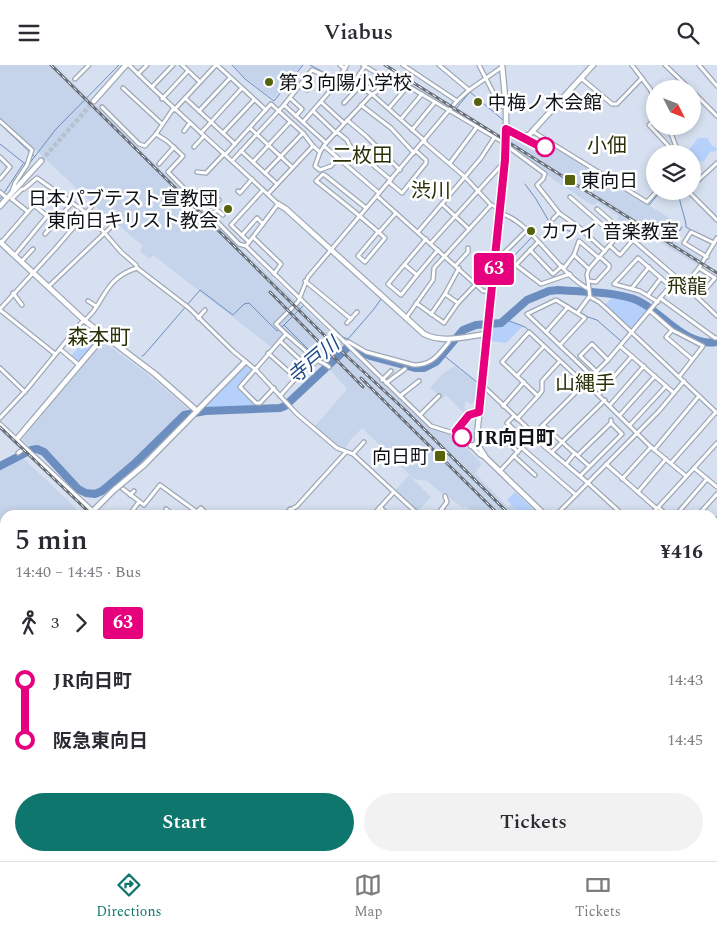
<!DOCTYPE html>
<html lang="en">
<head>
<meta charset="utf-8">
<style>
	body { margin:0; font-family:Spectral,"Noto Sans JP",serif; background:#f2f2f3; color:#2b2b33; height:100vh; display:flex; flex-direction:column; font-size:19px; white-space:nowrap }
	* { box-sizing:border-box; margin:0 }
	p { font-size:16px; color:#7c7c81 }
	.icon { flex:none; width:28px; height:28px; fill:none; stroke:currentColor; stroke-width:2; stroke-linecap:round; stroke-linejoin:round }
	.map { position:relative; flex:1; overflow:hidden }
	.drawer { position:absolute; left:0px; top:445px; width:718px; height:351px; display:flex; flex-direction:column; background:#fff; border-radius:15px 15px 0 0; box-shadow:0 2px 8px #0003 }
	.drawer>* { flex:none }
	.badge { padding:0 10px; border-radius:4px; font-size:18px; line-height:32px }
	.needle { width:32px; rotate:132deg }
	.tools { position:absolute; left:646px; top:15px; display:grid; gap:10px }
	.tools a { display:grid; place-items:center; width:55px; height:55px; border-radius:50%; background:#fff; box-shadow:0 2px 8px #0003; font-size:25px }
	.map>.badge { position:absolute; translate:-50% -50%; box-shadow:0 0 0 2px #fff }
	.legs { display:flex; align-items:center; gap:8px; height:55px; padding:0 15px; font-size:16px }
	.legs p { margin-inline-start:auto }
	.overview { display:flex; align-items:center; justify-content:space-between; height:85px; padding:0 15px }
	h1 { font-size:28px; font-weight:600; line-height:38px }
	.cta { display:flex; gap:10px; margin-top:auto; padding:10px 15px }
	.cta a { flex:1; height:58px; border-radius:30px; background:#0f766e; color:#fff; font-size:20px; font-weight:600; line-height:58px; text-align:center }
	.cta a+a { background:#f2f2f3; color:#2b2b33 }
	ul { padding:0 15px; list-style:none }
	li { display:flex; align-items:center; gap:18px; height:60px; font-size:19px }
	li i { display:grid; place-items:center; width:8px; height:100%; margin:0 6px; background:currentColor }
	li i::after { content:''; width:12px; height:12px; margin:-6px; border:4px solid; border-radius:50%; background:#fff }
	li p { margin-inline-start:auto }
	li:first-child i { background:linear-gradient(#0000 50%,currentColor 0) }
	li:last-child i { background:linear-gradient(currentColor 50%,#0000 0) }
	header { display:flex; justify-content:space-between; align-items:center; height:65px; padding:0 15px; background:#fff; font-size:22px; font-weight:600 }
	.tab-bar { display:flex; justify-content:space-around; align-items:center; height:70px; border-top:1px solid #e1e1e2; background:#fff; font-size:14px; color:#7c7c81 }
	.tab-bar a { display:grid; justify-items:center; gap:2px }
	.tab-bar .on { color:#0f766e }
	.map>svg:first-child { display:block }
	.built { fill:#c5d4ea }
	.green { fill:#b4d0fb }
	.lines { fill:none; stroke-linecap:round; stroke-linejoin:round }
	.stream { stroke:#6b8dc0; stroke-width:1 }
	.river { stroke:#6b8dc0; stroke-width:8 }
	.secondary-tunnel { stroke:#b8c1d0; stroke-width:4.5; stroke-dasharray:4.5 2; stroke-linecap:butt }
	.minor-casing { stroke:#9ea7b6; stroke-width:5.5 }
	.tertiary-casing { stroke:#9ea7b6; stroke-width:7 }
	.secondary-casing { stroke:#9ea7b6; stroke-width:7 }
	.trunk-casing { stroke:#9ea7b6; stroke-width:8 }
	.minor { stroke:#fff; stroke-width:3 }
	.tertiary { stroke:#fff; stroke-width:4.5 }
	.secondary { stroke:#fff; stroke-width:4.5 }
	.trunk { stroke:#fff; stroke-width:5.5 }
	.rail-casing { stroke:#676e78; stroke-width:3 }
	.rail { stroke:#fff; stroke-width:1; stroke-dasharray:4; stroke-linecap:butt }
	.line-1-casing { stroke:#fff; stroke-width:11 }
	.line-1 { stroke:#e6007e; stroke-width:8 }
	.poi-dot { fill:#546309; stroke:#fff; stroke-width:2 }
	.stop-1-dot { fill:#fff; stroke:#e6007e; stroke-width:2.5 }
	.labels { text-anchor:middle; stroke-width:5; stroke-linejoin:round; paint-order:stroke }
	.poi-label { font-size:19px; fill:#0f1318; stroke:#fff; text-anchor:start }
	.stop-label { font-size:19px; font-weight:bold; fill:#0f1318; stroke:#fff; text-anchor:start }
	.neighbourhood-label { font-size:20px; fill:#293109; stroke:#fff }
	.water-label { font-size:20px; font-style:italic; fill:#1e4888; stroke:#fff }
	.quarter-label { font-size:21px; fill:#293109; stroke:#fff }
</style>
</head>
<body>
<header><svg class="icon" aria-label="menu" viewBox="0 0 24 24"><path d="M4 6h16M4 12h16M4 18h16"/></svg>Viabus<svg class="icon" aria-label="search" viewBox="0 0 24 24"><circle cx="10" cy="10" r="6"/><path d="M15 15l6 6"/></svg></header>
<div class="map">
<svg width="717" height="796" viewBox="0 0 717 796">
	<rect width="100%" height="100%" fill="#d6e0f0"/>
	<g class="built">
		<polygon points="0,0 55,0 241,184 432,364 452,369 463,379 482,399 475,408 508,442 511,439 522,450 476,450 465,441 463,443 446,430 444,431 428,416 414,414 362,363 351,374 344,385 340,383 315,361 347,324 328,303 330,301 286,267 271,282 153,190 150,194 140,186 143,181 94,140 48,96 0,54"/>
		<polygon points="233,0 302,0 274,34 245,13"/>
		<polygon points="510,72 534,86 539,83 546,86 554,86 556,83 682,161 673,175 703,196 699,201 645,168 617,154 619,151 614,148 613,149 611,146 597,137 594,140 589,138 557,117 509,81"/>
		<polygon points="102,278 105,278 146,308 189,345 182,348 140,389 100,423 92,426 81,422 47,385 41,382 30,382 23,376 23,373"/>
		<polygon points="455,301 477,318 475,335 472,339 466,336 464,343 467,345 464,348 446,330 443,333 430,323 442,309"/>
		<polygon points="22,392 83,450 5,450 5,525 0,520 0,404"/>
		<polygon points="409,410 431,432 417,447 394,427"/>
		<polygon points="5,553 5,664 4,665 0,661 0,559"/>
		<polygon points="5,673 5,746 0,751 0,677"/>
	</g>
	<g class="green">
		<polygon points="698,73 707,73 712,81 717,83 716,86 710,87 704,96 701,97 689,85"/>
		<polygon points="612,232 630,234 649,244 633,263 630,264 605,240"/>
		<polygon points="510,256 522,262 506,278 491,276 492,261"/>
		<polygon points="92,267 97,272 97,275 80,296 77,296 71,291"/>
		<polygon points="244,300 247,300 251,303 251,306 237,323 254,339 252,341 207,344 206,341"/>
		<polygon points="515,427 539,450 522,450 507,435"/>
		<polygon points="95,791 162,791 170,796 97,796 93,793"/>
	</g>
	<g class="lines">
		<g class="stream">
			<polyline points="232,0 245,14 274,36 303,0"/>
			<polyline points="310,0 333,12"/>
			<polyline points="374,27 391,8 454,46 470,27 503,55"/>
			<polyline points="0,59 34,91"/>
			<polyline points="0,79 24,98 29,99 56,64 119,0"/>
			<polyline points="525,119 536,134 551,160 572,167 581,167 585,170"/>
			<path d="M 674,126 L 679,129 C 679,138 687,157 686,162 L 691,165"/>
			<polyline points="0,134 23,99"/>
			<polyline points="649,140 661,126"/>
			<polyline points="695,168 705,172"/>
			<polyline points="590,174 602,186"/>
			<polyline points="670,181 682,162"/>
			<polyline points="496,210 531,173"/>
			<polyline points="559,234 588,252 597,255 621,276"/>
			<polyline points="308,239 343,272 348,274 374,244 381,234"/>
			<polyline points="507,255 525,262 535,271"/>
			<polyline points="284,260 304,240"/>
			<polyline points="282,262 284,260 318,294"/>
			<polyline points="442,289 478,318"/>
			<polyline points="142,291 144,290 200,225 233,250 244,239 249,238 277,266 279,264"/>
			<polyline points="569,302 585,316"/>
			<polyline points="535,371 552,385"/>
			<polyline points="555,387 588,415"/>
			<polyline points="598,425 612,437"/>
			<polyline points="0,731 5,735"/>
			<polyline points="68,791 74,796"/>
			<polyline points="174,791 180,796"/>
			<polyline points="83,796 88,791"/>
		</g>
		<path class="river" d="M 0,401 L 31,385 L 37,384 L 44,387 L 78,424 L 86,428 L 95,429 L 102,426 L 134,399 L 184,350 L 205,346 L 280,343 L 285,341 L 349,281 L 370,291 L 415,303 L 424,303 L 436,297 L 463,265 L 476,260 L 501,258 L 527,235 L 549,226 L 558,225 C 581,227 625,226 644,239 C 666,253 688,282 717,277"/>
		<polyline class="secondary-tunnel" points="41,96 94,36"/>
		<defs>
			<g id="minor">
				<path d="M 129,0 C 177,48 229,92 278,139 L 246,181"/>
				<polyline points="182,0 200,17"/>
				<polyline points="217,0 266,45"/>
				<polyline points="340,0 345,4"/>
				<polyline points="363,0 378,9 367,26"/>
				<polyline points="403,0 457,36"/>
				<polyline points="439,0 469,25"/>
				<polyline points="479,0 500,41 506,42"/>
				<polyline points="632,0 650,24 655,34"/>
				<polyline points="665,0 690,24"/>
				<polyline points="699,0 717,21"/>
				<polyline points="138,9 147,0"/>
				<polyline points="341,9 347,0"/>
				<polyline points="581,13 612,39 617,39 642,13"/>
				<polyline points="75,14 89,0"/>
				<polyline points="334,14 341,9 373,30 425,76"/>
				<polyline points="354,17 365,1"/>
				<polyline points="301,20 307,25 311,23"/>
				<polyline points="152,22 173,0"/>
				<polyline points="123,23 162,59"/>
				<polyline points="692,26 717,51"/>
				<polyline points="185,33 235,79"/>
				<polyline points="290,33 302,44 296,51"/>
				<polyline points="162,34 188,6"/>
				<polyline points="321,37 344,58"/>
				<polyline points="344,38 360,21"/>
				<polyline points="284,40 326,78 320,87 315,101 320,105 331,101 338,94"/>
				<polyline points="361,40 391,63 414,88"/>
				<polyline points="102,42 139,79 145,81 156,69 173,44"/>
				<polyline points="389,43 408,21"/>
				<polyline points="174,45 216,0"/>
				<polyline points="199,46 230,13"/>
				<polyline points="313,46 336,68"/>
				<polyline points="401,54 422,29"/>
				<polyline points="655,54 649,60 676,89"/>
				<polyline points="347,55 366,71 400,105"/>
				<polyline points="0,56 32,85 27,100 15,118 12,127"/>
				<polyline points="668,61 679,89"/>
				<polyline points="250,63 292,102"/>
				<polyline points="412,65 435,37"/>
				<polyline points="184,66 190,58"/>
				<polyline points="532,66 647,137 657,126"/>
				<polyline points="337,67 347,75 350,81 391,115"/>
				<polyline points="201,68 242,23"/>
				<polyline points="223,68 254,35"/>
				<polyline points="156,69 167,76 183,91 168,107 239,179 246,181 431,361 450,367 456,365"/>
				<polyline points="424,77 465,112 491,140 500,143"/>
				<polyline points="326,78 370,31 396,14 506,79"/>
				<polyline points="324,81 379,128"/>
				<polyline points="507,81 545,109 543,114 537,120 559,148 580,163 605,186"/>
				<polyline points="194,82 204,71"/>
				<polyline points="241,86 277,119"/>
				<polyline points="225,90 271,39 303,68 313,81"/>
				<polyline points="0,92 10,102 0,114"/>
				<polyline points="232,96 284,40 312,5 334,14 337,18 303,57"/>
				<polyline points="253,97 290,57"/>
				<polyline points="450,98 477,62"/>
				<polyline points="159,99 174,82"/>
				<polyline points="197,107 206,108 224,89"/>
				<polyline points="265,108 303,68"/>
				<polyline points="389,117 402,128 426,98 426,95 416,86"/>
				<polyline points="692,121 717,98"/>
				<polyline points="238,126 240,128 252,114"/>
				<polyline points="688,126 717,155"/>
				<polyline points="0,127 7,133"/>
				<polyline points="268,129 313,81 320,87"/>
				<polyline points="377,131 483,226 492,227"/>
				<polyline points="570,132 617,173"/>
				<polyline points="12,134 22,124 24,124 37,113 88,149 121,187 136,200 137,203 189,243 233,286 257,306 297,349 337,383 353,389 419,450"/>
				<polyline points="12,134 27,146"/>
				<polyline points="442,139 469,164"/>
				<path d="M 366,143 L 326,111 L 323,109 L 316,116 C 339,134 363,153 385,173 L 365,197 L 358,191 L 378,167 L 381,165 L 396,148"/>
				<polyline points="597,144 677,213"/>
				<polyline points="204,145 219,135"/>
				<path d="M 499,148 C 530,154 560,211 589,224 L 590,232 L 599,237 L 608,245 L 717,348"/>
				<polyline points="210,151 217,145 223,150"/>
				<polyline points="553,154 559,148"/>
				<polyline points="418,167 481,93 494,73"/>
				<polyline points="45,169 72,138"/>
				<polyline points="242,170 257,153 263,159"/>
				<polyline points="253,172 281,199 274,209"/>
				<polyline points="249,177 231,160 263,125"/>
				<polyline points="538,177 516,200 541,219 570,209"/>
				<polyline points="1,178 34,140 47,151 15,190"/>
				<polyline points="431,178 505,96"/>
				<polyline points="610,181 620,190 632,176"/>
				<polyline points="530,185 553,209 562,201"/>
				<polyline points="574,190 589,204"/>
				<polyline points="707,192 684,178 691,167 714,178"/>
				<polyline points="21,197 33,184"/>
				<polyline points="495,197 526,166"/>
				<polyline points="405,200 417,210 438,185"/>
				<polyline points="456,200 468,187 468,183"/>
				<polyline points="564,203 574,190 579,176 599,193"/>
				<polyline points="417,210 401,230 388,219 426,174"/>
				<polyline points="305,216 351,254"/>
				<polyline points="589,216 596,217 609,203 609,200 600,192"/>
				<polyline points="685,220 699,203 717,173"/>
				<polyline points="48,222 114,159"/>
				<polyline points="632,223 649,202"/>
				<polyline points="589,224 587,209 589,204 622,166"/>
				<polyline points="13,228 22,240"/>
				<polyline points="445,229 458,238"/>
				<polyline points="648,230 661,213"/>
				<polyline points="660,233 715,273 717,273"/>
				<polyline points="698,233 715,213 699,203"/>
				<polyline points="88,236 96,241"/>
				<polyline points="658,237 640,226 614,219 638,193 670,221"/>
				<polyline points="416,238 444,258 458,238 476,219"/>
				<polyline points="0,244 55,184 92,141"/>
				<polyline points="0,245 55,289"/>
				<polyline points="650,246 672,265 703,281 679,312"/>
				<polyline points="578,247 589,232"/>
				<polyline points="431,249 445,229 459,203"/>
				<polyline points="198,253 205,245"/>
				<polyline points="406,253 433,215 434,203 491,140"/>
				<polyline points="347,258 357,247"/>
				<polyline points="672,265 666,272 692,294"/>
				<polyline points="546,267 568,242"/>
				<path d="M 286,269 C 296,277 305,286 315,294 C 319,297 325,298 329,302"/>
				<polyline points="280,276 309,303 317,296"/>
				<path d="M 344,277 L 349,277 L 366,287 L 414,300 C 432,300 438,290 449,277"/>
				<polyline points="560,280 585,253 556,235 527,249 592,311"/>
				<polyline points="620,281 674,328"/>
				<polyline points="60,284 79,300"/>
				<polyline points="268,288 296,313 280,331"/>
				<polyline points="560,296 542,316 542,326 538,331 502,297 529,267 585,319"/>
				<polyline points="0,303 25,327"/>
				<polyline points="597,307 580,291 592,279 608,295"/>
				<polyline points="517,311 544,281"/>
				<polyline points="382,315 391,306"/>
				<polyline points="386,318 405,304"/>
				<polyline points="586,318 651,382 686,411"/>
				<polyline points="482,320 534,369"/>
				<polyline points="274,323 260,338 256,338 240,322 286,269 276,259 298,237 308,212 457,36 469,25 502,2"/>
				<polyline points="599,329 632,291"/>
				<polyline points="400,331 419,316"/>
				<polyline points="610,340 644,301"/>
				<polyline points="503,341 524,317"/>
				<polyline points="479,347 469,350 456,365 480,390 486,393"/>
				<polyline points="420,350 439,331"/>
				<polyline points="620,350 655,311"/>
				<polyline points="514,351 507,358 527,377"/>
				<path d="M 0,353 L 28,323 L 81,258 C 105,242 101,214 137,203"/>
				<polyline points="517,354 538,331"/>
				<polyline points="543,360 589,401"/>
				<polyline points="630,360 666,321"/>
				<polyline points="532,371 588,418 623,450"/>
				<polyline points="503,373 518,387"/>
				<polyline points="522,383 576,430"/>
				<polyline points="654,385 699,331"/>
				<polyline points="552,387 605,335"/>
				<polyline points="18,388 25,383"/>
				<polyline points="353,389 364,377"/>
				<polyline points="578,390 611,358 611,355"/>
				<polyline points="514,391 535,410"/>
				<polyline points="671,398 716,347"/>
				<polyline points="566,399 575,388"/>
				<polyline points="606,399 656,443"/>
				<polyline points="694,403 717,422"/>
				<polyline points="500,406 534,369 608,295 677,213 717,251"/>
				<polyline points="580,411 622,369 611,358"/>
				<polyline points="622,414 651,382"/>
				<polyline points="123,424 144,440 160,420 197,447"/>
				<polyline points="638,427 666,394"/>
				<polyline points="130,430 134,426"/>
				<polyline points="380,442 388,450"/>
				<polyline points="658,442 667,450"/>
				<polyline points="166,444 173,450"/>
				<polyline points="290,444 296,450"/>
				<polyline points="442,445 448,450"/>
				<polyline points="129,450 139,437"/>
				<polyline points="193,450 201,443 208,450"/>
				<polyline points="282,450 297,441 346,387"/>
				<polyline points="373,450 393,428"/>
				<polyline points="437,450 447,437 445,431"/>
				<polyline points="556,450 659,346 684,316"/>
				<polyline points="651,450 717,378"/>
				<polyline points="676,450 707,414"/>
				<polyline points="698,450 717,429"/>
				<polyline points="712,459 717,454"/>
				<polyline points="712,483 717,478"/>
				<polyline points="712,496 717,501"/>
				<polyline points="712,524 717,528"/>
				<polyline points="712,542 717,547"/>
				<polyline points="0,555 5,550"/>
				<polyline points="712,557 717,552"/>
				<polyline points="712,588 717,583"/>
				<polyline points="712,676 717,681"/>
				<polyline points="712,694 717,689"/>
				<polyline points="0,755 5,750"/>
				<polyline points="712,757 717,765"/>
				<polyline points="171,791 177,796"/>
				<polyline points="415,791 420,796"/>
				<polyline points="438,791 442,796"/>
				<polyline points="549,791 553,796"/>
				<polyline points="701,791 707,796"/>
				<polyline points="712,791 717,785"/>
				<polyline points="86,796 92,791"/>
				<polyline points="364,796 368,791"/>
				<polyline points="431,796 436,791"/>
				<polyline points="666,796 670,791"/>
			</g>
			<g id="tertiary">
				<polyline points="506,64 519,71 529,70 593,0"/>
				<path d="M 278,139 L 286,144 L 424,269 C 443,279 467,271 487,269"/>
				<polyline points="0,177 85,256 155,309 197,346"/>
				<polyline points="0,360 96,450"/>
				<polyline points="16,375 104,271"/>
				<polyline points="92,447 114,425 144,400 245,297"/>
				<polyline points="712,644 717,648"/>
				<polyline points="453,791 457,796"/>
				<polyline points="616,791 620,796"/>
				<polyline points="52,796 56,791"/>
				<polyline points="59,796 63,791"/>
			</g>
			<g id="secondary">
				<polyline points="502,0 506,42 506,81 477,371 479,382 486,393 545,450"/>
				<polyline points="94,36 126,0"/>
				<polyline points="0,141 41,96"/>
				<polyline points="471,381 475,380 478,376"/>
				<polyline points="320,796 324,791"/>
				<polyline points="500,796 504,791"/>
			</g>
			<g id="trunk">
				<polyline points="0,529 5,534"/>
				<polyline points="286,791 291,796"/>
			</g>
		</defs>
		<use href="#minor" class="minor-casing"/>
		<use href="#tertiary" class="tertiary-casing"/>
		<use href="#secondary" class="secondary-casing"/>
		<use href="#trunk" class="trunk-casing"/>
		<use href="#minor" class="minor"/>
		<use href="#tertiary" class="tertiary"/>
		<use href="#secondary" class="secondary"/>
		<use href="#trunk" class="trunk"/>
		<defs>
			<g id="rail">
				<polyline points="51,0 326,272 405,345 510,450"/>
				<polyline points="385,0 717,208"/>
				<polyline points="270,227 363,322"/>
				<polyline points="361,313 499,450"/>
				<polyline points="0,362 92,450"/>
				<polyline points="712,657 717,661"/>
				<polyline points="712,668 717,673"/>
				<polyline points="449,791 454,796"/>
			</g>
		</defs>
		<use href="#rail" class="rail-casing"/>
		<use href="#rail" class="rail"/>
	</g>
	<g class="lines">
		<defs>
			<polyline id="line-1" points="462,372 456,366 469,350 479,347 505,95 506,64 537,80 545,82"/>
		</defs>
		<use href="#line-1" class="line-1-casing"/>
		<use href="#line-1" class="line-1"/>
	</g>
	<g class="poi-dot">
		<circle cx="269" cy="17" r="5"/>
		<circle cx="478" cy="37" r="5"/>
		<rect x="564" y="109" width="12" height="12" rx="2.5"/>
		<circle cx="228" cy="144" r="5"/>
		<circle cx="531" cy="166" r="5"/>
		<rect x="434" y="385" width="12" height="12" rx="2.5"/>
	</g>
	<g class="stop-1-dot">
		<circle cx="545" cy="82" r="9"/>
		<circle cx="462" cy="372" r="9"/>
	</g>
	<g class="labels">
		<g class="poi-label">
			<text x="279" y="24">第３向陽小学校</text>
			<text x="488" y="44">中梅ノ木会館</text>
			<text x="581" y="122">東向日</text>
			<text x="218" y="140" text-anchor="end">日本パブテスト宣教団<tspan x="218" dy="22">東向日キリスト教会</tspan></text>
			<text x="541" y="173">カワイ 音楽教室</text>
			<text x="429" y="398" text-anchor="end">向日町</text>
		</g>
		<g class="stop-label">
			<text x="476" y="379">JR向日町</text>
		</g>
		<g class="neighbourhood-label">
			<text x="607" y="87">小佃</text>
			<text x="362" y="97">二枚田</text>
			<text x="431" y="132">渋川</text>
			<text x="687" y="228">飛龍</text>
			<text x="585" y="325">山縄手</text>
		</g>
		<g class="water-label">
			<text transform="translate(313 295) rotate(-40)" y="7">寺戸川</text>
		</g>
		<g class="quarter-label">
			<text x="99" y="279">森本町</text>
		</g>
	</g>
</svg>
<div class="tools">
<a><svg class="needle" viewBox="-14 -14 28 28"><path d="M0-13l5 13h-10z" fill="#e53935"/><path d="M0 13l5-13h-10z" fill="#7c7c81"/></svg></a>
<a><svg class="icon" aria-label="layers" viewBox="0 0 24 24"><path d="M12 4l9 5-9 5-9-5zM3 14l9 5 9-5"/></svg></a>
</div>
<b class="badge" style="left:494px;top:204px;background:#e6007e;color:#fff">63</b>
<section class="drawer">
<div class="overview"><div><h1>5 min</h1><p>14:40 – 14:45 · Bus</p></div><b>¥416</b></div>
<div class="legs"><svg class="icon" aria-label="walk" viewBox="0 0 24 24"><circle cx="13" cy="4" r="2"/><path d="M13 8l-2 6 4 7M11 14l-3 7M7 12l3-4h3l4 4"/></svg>3<svg class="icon" aria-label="forward" viewBox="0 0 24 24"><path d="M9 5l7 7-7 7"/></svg><b class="badge" style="background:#e6007e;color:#fff">63</b></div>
<ul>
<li><i style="color:#e6007e"></i><b>JR向日町</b><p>14:43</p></li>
<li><i style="color:#e6007e"></i><b>阪急東向日</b><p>14:45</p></li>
</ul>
<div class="cta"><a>Start</a><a>Tickets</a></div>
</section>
</div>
<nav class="tab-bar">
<a class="on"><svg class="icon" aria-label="directions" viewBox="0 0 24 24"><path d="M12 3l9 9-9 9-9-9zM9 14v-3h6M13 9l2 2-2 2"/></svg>Directions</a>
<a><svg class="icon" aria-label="map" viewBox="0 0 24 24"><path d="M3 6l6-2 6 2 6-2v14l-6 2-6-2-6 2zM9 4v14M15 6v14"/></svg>Map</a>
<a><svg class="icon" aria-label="tickets" viewBox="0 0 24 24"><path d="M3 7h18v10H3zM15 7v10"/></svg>Tickets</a>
</nav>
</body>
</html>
